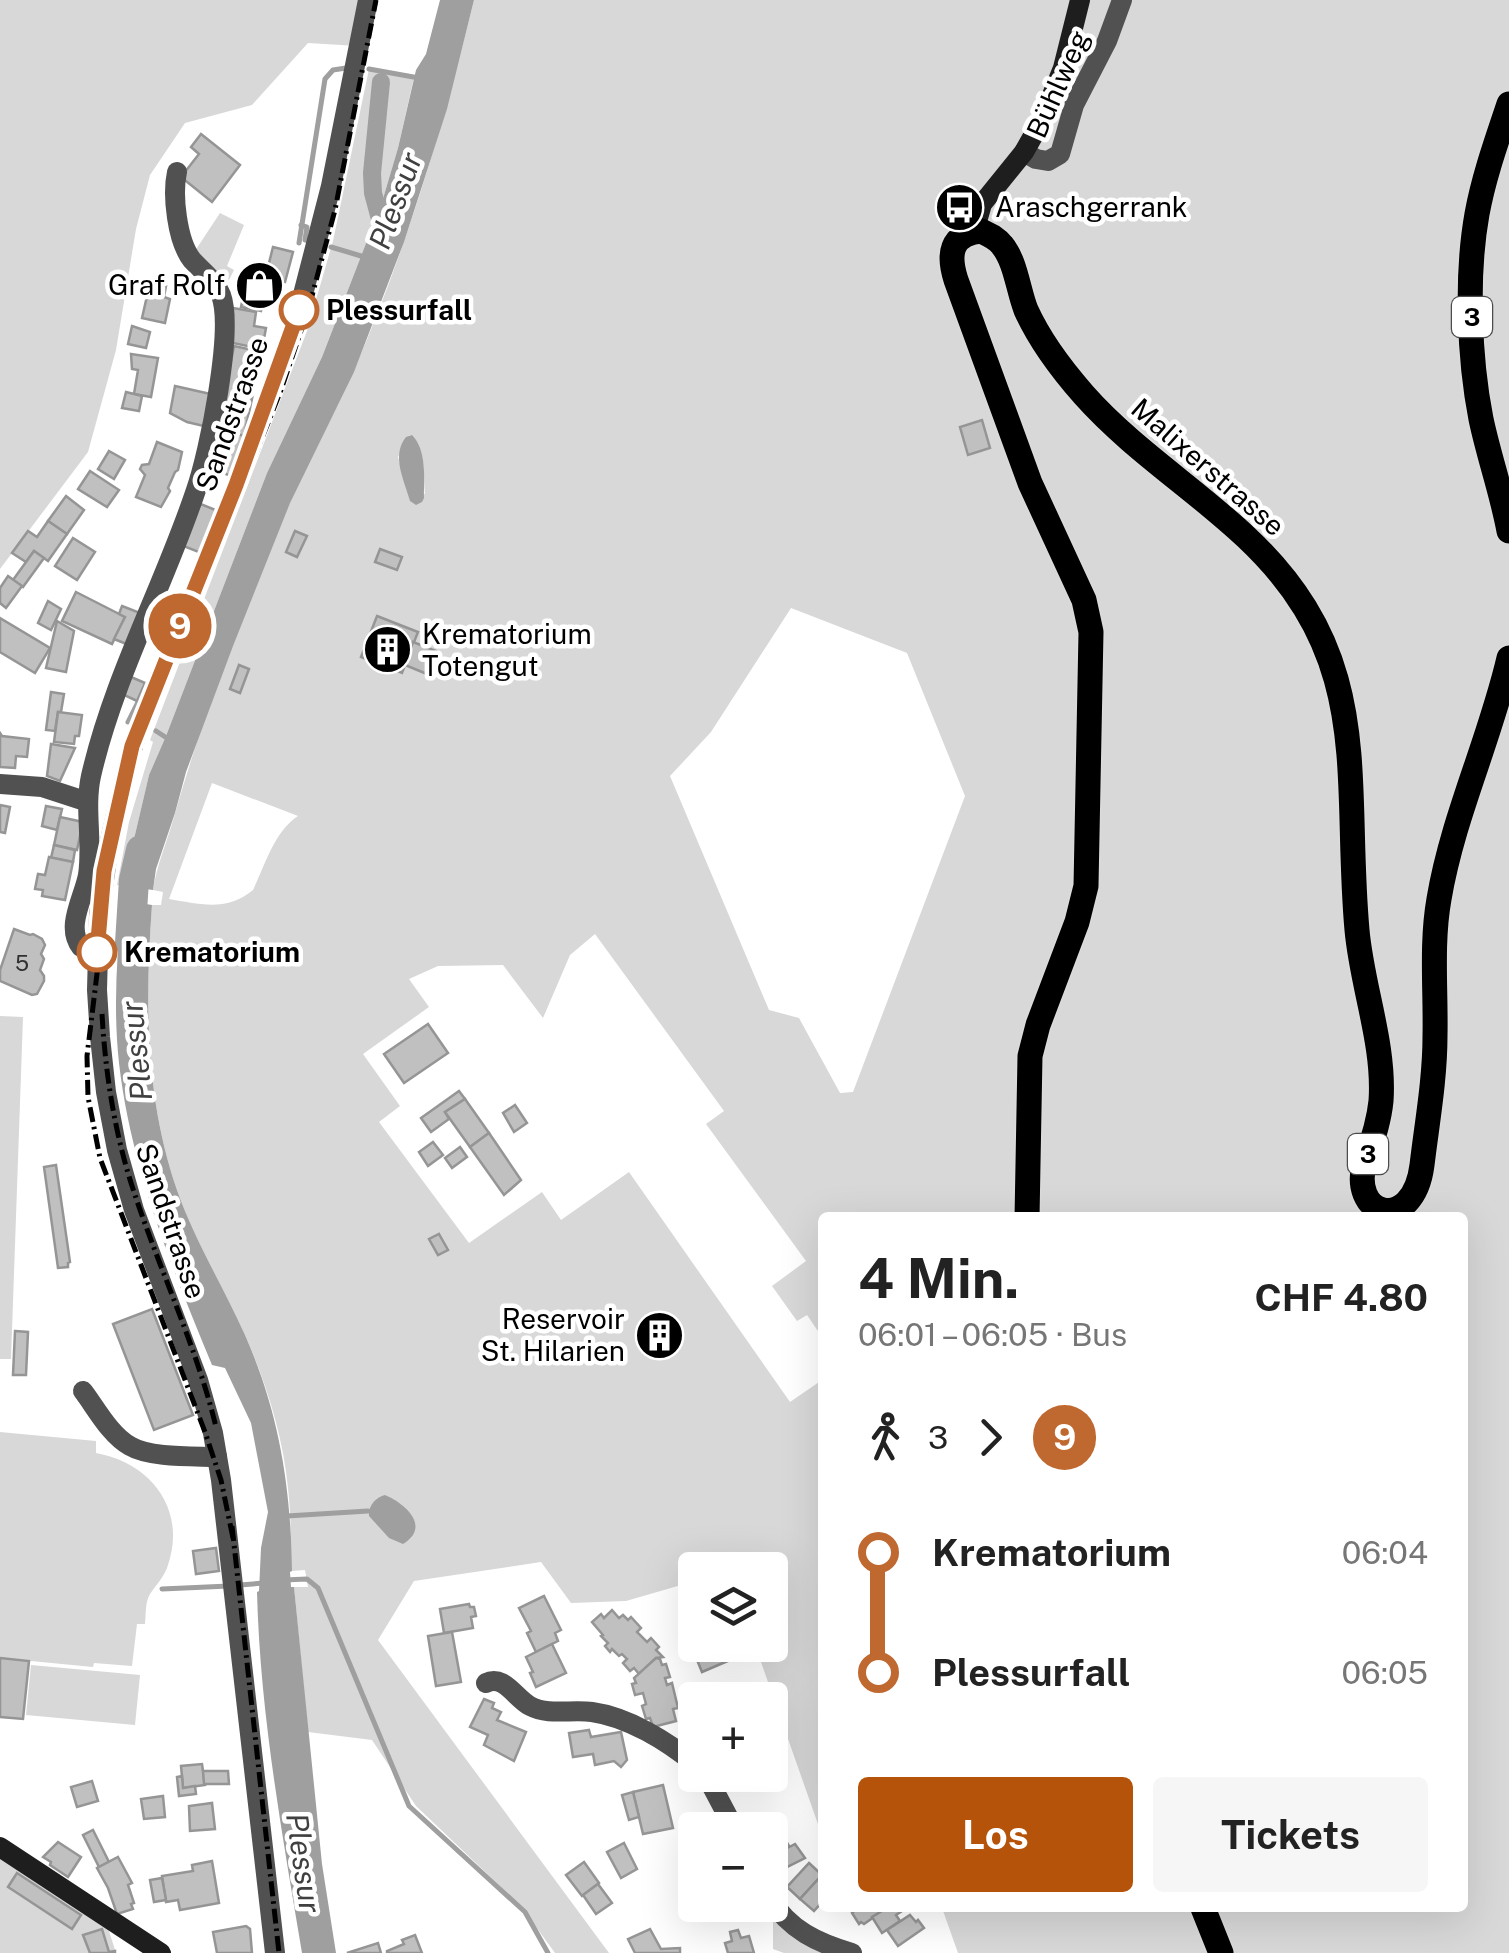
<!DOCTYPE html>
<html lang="de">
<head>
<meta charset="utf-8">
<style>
	body { margin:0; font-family:"Public Sans",sans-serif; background:#f6f6f6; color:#222; height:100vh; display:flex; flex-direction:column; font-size:38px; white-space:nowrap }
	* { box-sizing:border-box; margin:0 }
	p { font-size:32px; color:#767676 }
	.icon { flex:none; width:55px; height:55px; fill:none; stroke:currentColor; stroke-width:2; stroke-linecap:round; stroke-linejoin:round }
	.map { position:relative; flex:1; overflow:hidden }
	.drawer { position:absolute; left:818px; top:1212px; width:650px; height:700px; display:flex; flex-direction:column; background:#fff; border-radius:10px; box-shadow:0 10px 40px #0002 }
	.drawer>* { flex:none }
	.badge { padding:0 20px; border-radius:32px; font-size:35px; line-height:65px }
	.fabs { position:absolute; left:678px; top:1552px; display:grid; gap:20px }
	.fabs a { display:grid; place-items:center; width:110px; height:110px; border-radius:10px; background:#fff; box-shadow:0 10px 40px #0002; font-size:50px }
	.map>.badge { position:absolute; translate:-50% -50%; box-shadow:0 0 0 5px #fff }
	.legs { display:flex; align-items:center; gap:15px; height:110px; padding:0 40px; font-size:32px }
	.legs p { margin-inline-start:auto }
	.overview { display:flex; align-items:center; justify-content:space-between; height:170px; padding:0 40px }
	h1 { font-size:55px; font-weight:700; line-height:75px }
	.action { display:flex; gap:20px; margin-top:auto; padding:20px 40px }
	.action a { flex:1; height:115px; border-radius:10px; background:#b45309; color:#fff; font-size:40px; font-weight:700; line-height:115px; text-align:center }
	.action a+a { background:#f6f6f6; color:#222 }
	ul { padding:0 40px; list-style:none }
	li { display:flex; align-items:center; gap:35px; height:120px; font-size:38px }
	li i { display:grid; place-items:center; width:15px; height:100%; margin:0 12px; background:currentColor }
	li i::after { content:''; width:25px; height:25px; margin:-12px; border:8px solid; border-radius:50%; background:#fff }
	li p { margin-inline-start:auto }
	li:first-child i { background:linear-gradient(#0000 50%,currentColor 0) }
	li:last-child i { background:linear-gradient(currentColor 50%,#0000 0) }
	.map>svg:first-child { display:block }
	.green { fill:#d8d8d8; fill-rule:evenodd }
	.water { fill:#9f9f9f }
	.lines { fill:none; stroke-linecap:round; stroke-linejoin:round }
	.stream { stroke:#9f9f9f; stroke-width:5 }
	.canal { stroke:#9f9f9f; stroke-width:18 }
	.river { stroke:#9f9f9f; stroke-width:30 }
	.building { fill:#c0c0c0; stroke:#959595; stroke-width:2.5 }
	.primary-casing { stroke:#dbdbdb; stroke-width:28 }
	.street { stroke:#515151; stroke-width:20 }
	.secondary { stroke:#1e1e1e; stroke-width:20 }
	.primary { stroke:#000; stroke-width:25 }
	.rail { stroke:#000; stroke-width:5; stroke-dasharray:15 5 2.5 5; stroke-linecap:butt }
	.line-1-casing { stroke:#fff; stroke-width:22 }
	.line-1 { stroke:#bf682f; stroke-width:15 }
	.stop-1-dot { fill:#fff; stroke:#bf682f; stroke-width:5 }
	.labels { text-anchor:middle; stroke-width:9; stroke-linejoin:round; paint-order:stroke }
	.number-label { font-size:22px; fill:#303030 }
	.shield { fill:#fff; stroke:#4c4c4c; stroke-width:2.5 }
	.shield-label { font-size:25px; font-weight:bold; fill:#000 }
	.street-label { font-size:28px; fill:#000; stroke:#fff }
	.poi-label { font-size:28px; fill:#000; stroke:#fff; text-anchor:start }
	.stop-label { font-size:28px; font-weight:bold; fill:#000; stroke:#fff; text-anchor:start }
	.water-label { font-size:30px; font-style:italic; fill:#404040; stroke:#fff }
</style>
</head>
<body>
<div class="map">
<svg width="1509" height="1953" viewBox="0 0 1509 1953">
	<rect width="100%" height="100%" fill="#fff"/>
	<g class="green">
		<polygon points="0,0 368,0 358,46 308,43 252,105 185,123 150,175 136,229 116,350 88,452 0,569"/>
		<path d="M 474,0 L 1509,0 L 1509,1953 L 958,1953 L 942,1908 L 1462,1908 L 1462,1218 L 822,1218 L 822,1337 L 807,1315 L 797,1321 L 772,1286 L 806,1261 L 706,1124 L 724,1111 L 595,934 L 570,955 L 543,1018 L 503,965 L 438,966 L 409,979 L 429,1007 L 363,1054 L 400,1106 L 379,1122 L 469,1243 L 542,1192 L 561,1220 L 629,1172 L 790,1402 L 822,1380 L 822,1829 L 819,1827 L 755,1645 L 770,1645 L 770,1570 L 695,1570 L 695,1581 L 626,1601 L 571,1603 L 541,1562 L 414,1581 L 378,1640 L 609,1953 L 555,1953 L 520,1905 L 416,1806 L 372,1740 L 308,1732 L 294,1587 L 308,1587 L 305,1570 L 292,1571 C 291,1543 291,1515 288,1488 C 283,1436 266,1382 245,1335 C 223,1286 195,1241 177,1190 C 145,1097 145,1002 152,905 L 161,905 L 163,892 L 153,890 C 157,864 167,842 174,817 C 204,711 245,606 289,504 C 309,458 335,414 355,368 C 407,247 443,127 474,0 ZM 410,435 C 427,447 423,475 425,494 L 407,489 L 398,457 ZM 791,608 L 907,653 L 965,796 L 853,1092 L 840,1093 L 799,1018 L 769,1010 L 670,776 L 711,732 ZM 212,783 L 298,816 C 274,832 265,865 253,890 C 227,912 199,904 169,899 Z"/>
		<polygon points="369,69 414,77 398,148 382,202 322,357 267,473 166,736 149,775 123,886 117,885 129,822 153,742 150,740 307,331 333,241"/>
		<polygon points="220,213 244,225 227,266 234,270 221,296 191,257"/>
		<polygon points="0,1016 23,1017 11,1359 0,1359"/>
		<path d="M 0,1432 L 96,1441 L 96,1453 C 152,1463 188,1511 167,1568 C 163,1578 156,1585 150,1594 C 145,1602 146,1614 145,1624 L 137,1624 L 132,1666 L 94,1663 L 93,1667 L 0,1658 Z"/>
		<polygon points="31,1665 140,1675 135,1725 26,1715"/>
		<polygon points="0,1858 108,1928 116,1953 0,1953"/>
		<polygon points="773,1911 834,1953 784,1953 773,1949"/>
	</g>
	<g class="water">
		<polygon points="440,0 474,0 447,109 404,242 354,372 290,503 233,646 186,772 175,813 156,869 153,890 123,886 149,775 166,736 267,473 322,357 382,202 398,148 416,70 426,54"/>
		<path d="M 412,435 C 427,450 424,478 424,498 L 422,502 L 416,505 L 410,501 C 404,479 391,456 406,437 Z"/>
		<path d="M 122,900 L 152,905 C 145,1002 145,1097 177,1190 C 195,1241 223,1286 245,1335 C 279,1412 291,1487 292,1571 L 290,1572 L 291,1587 L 294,1587 L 322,1864 L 336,1953 L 302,1953 C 282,1833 260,1713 257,1592 L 259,1591 L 261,1548 L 268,1512 L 251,1423 L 225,1368 L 212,1365 C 172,1268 131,1168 119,1063 C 113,1008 117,954 122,900 Z"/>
		<path d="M 385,1495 C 406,1504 431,1527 403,1544 L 389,1538 L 369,1516 C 368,1506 376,1497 385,1495 Z"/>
	</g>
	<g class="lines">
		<g class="stream">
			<polyline points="369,69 419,78"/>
			<polyline points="301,225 307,227 305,240 311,241"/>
			<polyline points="299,243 325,79 333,70 346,68"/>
			<polyline points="331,247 361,256 364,260"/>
			<polyline points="128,722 142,694"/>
			<polyline points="156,731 170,740"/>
			<polyline points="287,1516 368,1511"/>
			<polyline points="284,1580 307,1579 318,1588 409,1806 525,1912 548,1953"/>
			<polyline points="240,1585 264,1583"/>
			<polyline points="162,1589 229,1586"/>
		</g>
		<polyline class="canal" points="381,82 372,173 373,193 384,234"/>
		<polyline class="river" points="130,943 134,880 141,850"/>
	</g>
	<g class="building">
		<polygon points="201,134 240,165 212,202 181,177 199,154 191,147"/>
		<polygon points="273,247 293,252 285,282 275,279 276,274 267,271"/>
		<polygon points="248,275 268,279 261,311 241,307"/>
		<polygon points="150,283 166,286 164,297 170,299 165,323 142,318"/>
		<polygon points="233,308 256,312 254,326 266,328 262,349 233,343"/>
		<polygon points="132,326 150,332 146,348 128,344"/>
		<polygon points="234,346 262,352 244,436 218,428"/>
		<polygon points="131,354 158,358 151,397 134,394 138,370 132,369"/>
		<polygon points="175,386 215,395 208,427 187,422 170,413"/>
		<polygon points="126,392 142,396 139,411 122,408"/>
		<polygon points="982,420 990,448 968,455 960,427"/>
		<polygon points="218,428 244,436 231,476 208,467"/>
		<polygon points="157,442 182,452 178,470 175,472 168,488 170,491 161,507 136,497 145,475 140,469 142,465 149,464"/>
		<polygon points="109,451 125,460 114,479 98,469"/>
		<polygon points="90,471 119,490 107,507 78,489"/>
		<polygon points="66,496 84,510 67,534 48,521"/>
		<polygon points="198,503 218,511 201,553 181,545"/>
		<polygon points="48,521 67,534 48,561 34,551 26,562 12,553 28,531 37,537"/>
		<polygon points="295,531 307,536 297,557 286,552"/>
		<polygon points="73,538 95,552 77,580 55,566"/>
		<polygon points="380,549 402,557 397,570 375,562"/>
		<polygon points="34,551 44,558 23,587 13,580"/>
		<polygon points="8,576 22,586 6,608 0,603 0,588"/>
		<polygon points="76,592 125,617 112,644 62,621"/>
		<polygon points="48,601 61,609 51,630 38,623"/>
		<polygon points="122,606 140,613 129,645 114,639 125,617 119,614"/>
		<polygon points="377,616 418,632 402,673 361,657"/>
		<polygon points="0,618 50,648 35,673 0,652"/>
		<polygon points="57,621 74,631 66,672 46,668"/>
		<polygon points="413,642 436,651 427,674 405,665"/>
		<polygon points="239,665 249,669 240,693 230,689"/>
		<polygon points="131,677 145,683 137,701 122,694"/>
		<polygon points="51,692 64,694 61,712 58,712 55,731 46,730"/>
		<polygon points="58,712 82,715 79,736 75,736 74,744 54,742"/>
		<polygon points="0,733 2,736 29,739 27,757 16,756 15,768 0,767"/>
		<polygon points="51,744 75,748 60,781 47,776"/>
		<polygon points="0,805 10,807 5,833 0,832"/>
		<polygon points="46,806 62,809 57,830 42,826"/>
		<polygon points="60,817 83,822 77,850 54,845"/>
		<polygon points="54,845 75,850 73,862 51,858"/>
		<polygon points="49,857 73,862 65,900 42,896 43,890 35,889 38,874 45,875"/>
		<polygon points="14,929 30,935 33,934 42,939 45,945 41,954 44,959 40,970 44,976 44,981 37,994 32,995 0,981 0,970"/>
		<polygon points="428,1024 448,1053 404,1083 384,1054"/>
		<polygon points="459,1091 465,1099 445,1112 449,1119 431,1132 421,1118"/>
		<polygon points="465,1099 489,1133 470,1147 445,1112"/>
		<polygon points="515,1105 527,1123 514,1132 503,1113"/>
		<polygon points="489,1133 521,1180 504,1195 470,1147"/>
		<polygon points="433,1142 443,1155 428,1166 419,1152"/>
		<polygon points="460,1147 467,1157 452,1168 445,1158"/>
		<polygon points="56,1165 70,1262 68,1263 68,1267 58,1268 44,1167"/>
		<polygon points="439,1234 448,1250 438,1255 429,1239"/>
		<polygon points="152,1309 193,1415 154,1430 113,1324"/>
		<polygon points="662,1323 673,1337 658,1348 648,1334"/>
		<polygon points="15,1331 28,1332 26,1375 13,1375"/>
		<polygon points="216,1548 219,1571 196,1574 193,1551"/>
		<polygon points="544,1596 561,1630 555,1633 558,1641 536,1652 527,1633 531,1631 519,1608"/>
		<polygon points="469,1604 470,1607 474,1607 476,1616 471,1617 473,1628 444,1633 440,1609"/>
		<polygon points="612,1610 619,1618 623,1615 628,1620 631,1617 641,1628 637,1632 647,1642 651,1638 659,1647 656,1650 663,1657 656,1658 639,1674 634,1668 630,1671 623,1663 627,1659 622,1654 619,1656 612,1649 610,1652 605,1646 608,1643 601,1636 603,1635 592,1622 601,1614 604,1618"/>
		<polygon points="695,1618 695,1639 689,1641 682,1624"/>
		<polygon points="452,1632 461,1682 436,1686 428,1636"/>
		<polygon points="695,1639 695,1645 718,1645 693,1655 687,1642"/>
		<polygon points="552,1644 566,1673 536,1687 530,1673 533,1672 526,1657"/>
		<polygon points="718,1645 723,1653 726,1652 730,1660 702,1672 695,1655"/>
		<polygon points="0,1658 29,1661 23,1719 0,1717"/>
		<polygon points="656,1658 660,1659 662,1665 666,1664 670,1677 665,1678 667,1685 672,1683 678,1708 673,1709 676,1721 653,1727 650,1718 646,1719 642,1706 646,1704 643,1693 635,1695 632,1684 636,1683 634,1678"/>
		<polygon points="484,1699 494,1703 492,1708 501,1712 497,1720 526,1732 514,1761 484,1745 488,1735 470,1727"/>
		<polygon points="589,1730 591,1737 621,1732 627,1760 621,1767 614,1761 595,1765 593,1754 573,1757 569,1733"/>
		<polygon points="202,1764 205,1785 183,1788 181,1766"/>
		<polygon points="203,1771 228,1771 229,1784 204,1784"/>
		<polygon points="182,1776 183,1788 195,1786 196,1794 179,1796 177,1777"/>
		<polygon points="92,1781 98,1801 77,1807 71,1787"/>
		<polygon points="663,1785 673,1828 643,1834 633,1792"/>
		<polygon points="633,1792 639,1817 629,1820 622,1795"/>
		<polygon points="163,1796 165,1817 144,1819 141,1799"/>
		<polygon points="212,1803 215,1829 190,1831 189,1806"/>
		<polygon points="777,1825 789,1846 770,1857 770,1830 767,1830"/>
		<polygon points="93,1830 109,1862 99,1867 83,1835"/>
		<polygon points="58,1842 81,1857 68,1877 50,1865 51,1862 43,1857"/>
		<polygon points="624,1843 637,1869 621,1878 607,1852"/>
		<polygon points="795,1844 805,1858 779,1871 772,1856"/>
		<polygon points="118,1857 132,1883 128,1885 134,1903 131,1904 133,1909 117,1914 108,1888 97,1868"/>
		<polygon points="212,1861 219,1903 180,1910 178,1900 166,1902 162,1876 193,1871 192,1865"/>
		<polygon points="584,1862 599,1883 582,1896 566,1875"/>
		<polygon points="809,1863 822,1875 800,1899 787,1887"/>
		<polygon points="17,1873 81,1915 72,1929 8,1887"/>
		<polygon points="822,1875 822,1902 814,1911 800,1899"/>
		<polygon points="162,1878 166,1900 154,1902 150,1880"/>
		<polygon points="598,1884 612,1903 596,1914 583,1895"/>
		<polygon points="857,1908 881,1908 884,1910 864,1924 861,1922 859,1924 852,1913"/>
		<polygon points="887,1908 899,1908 902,1911 896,1915 900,1921 882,1933 872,1917"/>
		<polygon points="910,1915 916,1922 918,1920 924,1928 898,1946 887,1930"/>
		<polygon points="246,1926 250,1929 252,1953 217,1953 213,1932"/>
		<polygon points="102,1929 109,1952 115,1951 115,1953 90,1953 83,1935"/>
		<polygon points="650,1929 661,1949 680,1948 680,1953 635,1953 628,1939"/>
		<polygon points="738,1930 741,1938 749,1936 754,1953 728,1953 725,1943 732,1941 730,1932"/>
		<polygon points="415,1935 422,1953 387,1953 387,1951 404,1944 402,1940"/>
		<polygon points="378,1943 381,1953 347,1953"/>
	</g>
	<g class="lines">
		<defs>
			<g id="primary">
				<path d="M 1509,104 C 1497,140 1484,176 1477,214 C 1466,275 1469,358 1481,419 C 1489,457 1502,493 1509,531"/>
				<path d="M 1027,1218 L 1030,1056 L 1038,1025 L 1077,922 L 1086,886 L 1091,632 L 1084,600 L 1030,483 L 956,280 C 948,255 950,234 981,231 C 989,235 997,238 1002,245 C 1016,262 1018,290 1026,310 C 1040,341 1062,370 1084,395 C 1132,449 1194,488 1246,537 C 1376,659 1343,774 1357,930 C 1362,987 1385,1044 1381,1101 C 1379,1121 1373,1140 1366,1159 C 1346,1216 1413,1236 1422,1165 C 1427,1123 1435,1079 1435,1036 C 1436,991 1431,944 1439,899 C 1453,816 1490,740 1509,658"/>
				<polyline points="1203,1908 1221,1953"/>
			</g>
		</defs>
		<use href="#primary" class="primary-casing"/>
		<g class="street">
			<polyline points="1024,152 1036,159 1048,161 1060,154 1074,105 1107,41 1122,0"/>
			<polyline points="0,784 42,787 88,802"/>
			<path d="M 97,952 L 81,947 C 65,927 84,897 88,875 C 93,842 84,808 91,776 C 114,676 164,586 196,490 C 209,453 234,330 221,295 C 215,280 202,271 192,260 C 177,241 172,195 177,172"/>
			<path d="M 83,1391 C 96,1408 110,1435 130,1446 C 150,1458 194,1456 217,1457"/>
			<path d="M 486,1683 C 504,1674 515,1698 530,1706 C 549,1716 571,1709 592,1712 C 628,1717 667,1741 695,1764"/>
			<polyline points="706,1775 735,1830"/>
			<path d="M 770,1898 C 789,1930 818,1943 852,1953"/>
			<polyline points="275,1953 221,1480 213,1433 198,1380 134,1210 117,1150 106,1092 100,1037 97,990 99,915 109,845 132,746 236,485 299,310 331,186 368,0"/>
		</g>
		<g class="secondary">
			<polyline points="974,232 982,204 1024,152 1042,120 1063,68 1080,0"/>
			<polyline points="0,1847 161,1953"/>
		</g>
		<use href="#primary" class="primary"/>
		<g class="rail">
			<path d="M 102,1014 C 105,1068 113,1122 128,1173 C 154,1259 195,1340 216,1427"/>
			<polyline points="232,1526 279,1953"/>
			<polyline points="233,1538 221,1480 205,1432 100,1158 88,1097 87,1056 109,875 124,801 143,739 281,390 309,307 335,210 376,0"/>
		</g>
	</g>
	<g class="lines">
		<defs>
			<polyline id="line-1" points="97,952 104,871 132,746 236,485 299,310"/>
		</defs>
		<use href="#line-1" class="line-1-casing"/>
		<use href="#line-1" class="line-1"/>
	</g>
	<defs>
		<symbol id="bus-disc" viewBox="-11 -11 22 22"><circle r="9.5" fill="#000" stroke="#fff"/><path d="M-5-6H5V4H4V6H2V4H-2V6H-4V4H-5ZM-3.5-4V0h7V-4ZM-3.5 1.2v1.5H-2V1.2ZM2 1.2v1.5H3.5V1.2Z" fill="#fff"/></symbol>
		<symbol id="shop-disc" viewBox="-11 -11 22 22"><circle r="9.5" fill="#000" stroke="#fff"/><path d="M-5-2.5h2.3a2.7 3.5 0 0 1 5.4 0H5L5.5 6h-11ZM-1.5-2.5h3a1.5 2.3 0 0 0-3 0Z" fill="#fff"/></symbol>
		<symbol id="building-disc" viewBox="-11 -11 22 22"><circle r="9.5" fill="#000" stroke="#fff"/><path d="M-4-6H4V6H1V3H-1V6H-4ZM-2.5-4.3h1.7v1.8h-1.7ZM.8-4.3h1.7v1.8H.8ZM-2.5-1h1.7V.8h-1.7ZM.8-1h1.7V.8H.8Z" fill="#fff"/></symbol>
	</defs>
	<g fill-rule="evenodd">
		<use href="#bus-disc" x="932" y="180" width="55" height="55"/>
		<use href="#shop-disc" x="232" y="258" width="55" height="55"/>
		<use href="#building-disc" x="360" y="622" width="55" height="55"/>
		<use href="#building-disc" x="632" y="1308" width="55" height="55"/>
	</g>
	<g class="stop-1-dot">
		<circle cx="299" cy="310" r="18"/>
		<circle cx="97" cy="952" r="18"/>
	</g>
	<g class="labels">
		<g class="number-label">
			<text x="22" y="971">5</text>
		</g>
		<g class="shield">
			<rect x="1452" y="297" width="40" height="40" rx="8"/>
			<rect x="1348" y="1134" width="40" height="40" rx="8"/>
		</g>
		<g class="shield-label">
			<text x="1472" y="326">3</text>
			<text x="1368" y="1163">3</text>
		</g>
		<g class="street-label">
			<text transform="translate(1058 84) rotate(-66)" y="10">Bühlweg</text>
			<text transform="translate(232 414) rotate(-70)" y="10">Sandstrasse</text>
			<text transform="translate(1208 467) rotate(41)" y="10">Malixerstrasse</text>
			<text transform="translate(171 1221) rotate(71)" y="10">Sandstrasse</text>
		</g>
		<g class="poi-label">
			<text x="995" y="217">Araschgerrank</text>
			<text x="225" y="295" text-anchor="end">Graf Rolf</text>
			<text x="422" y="644">Krematorium<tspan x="422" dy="32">Totengut</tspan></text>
			<text x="625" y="1329" text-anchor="end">Reservoir<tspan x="625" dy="32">St. Hilarien</tspan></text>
		</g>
		<g class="stop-label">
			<text x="326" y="320">Plessurfall</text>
			<text x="124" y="962">Krematorium</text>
		</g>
		<g class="water-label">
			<text transform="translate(396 201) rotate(-70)" y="10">Plessur</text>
			<text transform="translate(137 1051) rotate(-96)" y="10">Plessur</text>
			<text transform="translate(303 1863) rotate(82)" y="10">Plessur</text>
		</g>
	</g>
</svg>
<div class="fabs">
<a><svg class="icon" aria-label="layers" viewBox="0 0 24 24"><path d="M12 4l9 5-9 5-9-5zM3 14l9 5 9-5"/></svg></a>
<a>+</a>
<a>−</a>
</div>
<b class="badge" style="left:180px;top:626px;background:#bf682f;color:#fff">9</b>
<section class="drawer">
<div class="overview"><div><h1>4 Min.</h1><p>06:01 – 06:05 · Bus</p></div><b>CHF 4.80</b></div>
<div class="legs"><svg class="icon" aria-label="walk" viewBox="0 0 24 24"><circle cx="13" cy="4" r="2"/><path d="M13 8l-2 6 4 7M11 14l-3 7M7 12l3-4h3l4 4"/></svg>3<svg class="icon" aria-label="forward" viewBox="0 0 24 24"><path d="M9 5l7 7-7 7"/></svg><b class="badge" style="background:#bf682f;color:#fff">9</b></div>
<ul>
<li><i style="color:#bf682f"></i><b>Krematorium</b><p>06:04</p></li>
<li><i style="color:#bf682f"></i><b>Plessurfall</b><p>06:05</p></li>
</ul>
<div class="action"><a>Los</a><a>Tickets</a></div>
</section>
</div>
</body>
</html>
